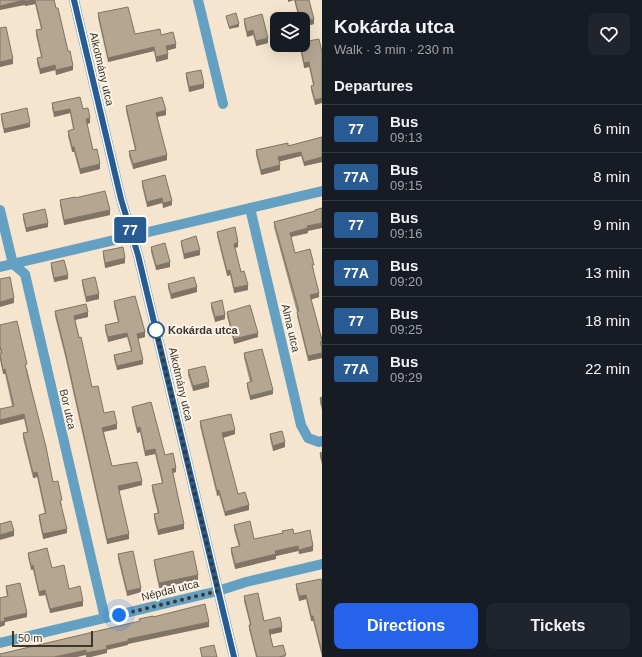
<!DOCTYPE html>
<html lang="en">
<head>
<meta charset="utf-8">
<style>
	body { margin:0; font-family:Arial,sans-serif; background:#20242c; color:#f1f3f6; height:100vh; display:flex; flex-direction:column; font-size:15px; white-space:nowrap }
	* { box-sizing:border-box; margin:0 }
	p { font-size:13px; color:#9ea1a6 }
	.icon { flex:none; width:22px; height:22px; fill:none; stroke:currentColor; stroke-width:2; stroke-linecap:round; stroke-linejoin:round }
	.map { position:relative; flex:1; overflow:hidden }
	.drawer { display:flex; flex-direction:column; background:#171b24; width:320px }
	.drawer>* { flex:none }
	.badge { padding:0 8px; border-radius:3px; font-size:14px; line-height:26px }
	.buttons { position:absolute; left:270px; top:12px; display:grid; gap:8px }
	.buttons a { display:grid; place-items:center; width:40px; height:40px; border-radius:8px; background:#171b24; box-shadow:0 4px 16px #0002; font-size:20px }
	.scale { position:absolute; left:12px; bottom:10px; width:81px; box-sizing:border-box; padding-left:4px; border:2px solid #3c362d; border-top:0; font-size:11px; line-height:14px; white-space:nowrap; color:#3c362d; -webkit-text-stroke:3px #fdf3e6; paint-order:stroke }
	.you { position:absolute; width:20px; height:20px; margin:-10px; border:3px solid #fff; border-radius:50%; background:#1a73e8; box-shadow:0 0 0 6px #1a73e833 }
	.map>.badge { position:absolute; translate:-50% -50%; box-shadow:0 0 0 2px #fff }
	h2 { padding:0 12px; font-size:15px; line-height:36px }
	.round { display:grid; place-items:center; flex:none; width:42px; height:42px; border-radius:8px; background:#20242c }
	.head { display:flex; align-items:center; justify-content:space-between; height:68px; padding:0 12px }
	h1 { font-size:19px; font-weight:700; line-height:30px }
	.primary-button { display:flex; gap:8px; margin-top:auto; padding:8px 12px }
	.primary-button a { flex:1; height:46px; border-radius:8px; background:#2563eb; color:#fff; font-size:16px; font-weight:700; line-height:46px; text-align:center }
	.primary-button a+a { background:#20242c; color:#f1f3f6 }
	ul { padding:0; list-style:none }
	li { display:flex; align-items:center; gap:12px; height:48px; padding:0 12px; border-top:1px solid #363941 }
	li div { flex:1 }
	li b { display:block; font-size:15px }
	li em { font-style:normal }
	li .badge { min-width:44px; font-weight:700; text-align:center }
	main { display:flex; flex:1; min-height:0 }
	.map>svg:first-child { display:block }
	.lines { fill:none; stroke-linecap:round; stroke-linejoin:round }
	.minor { stroke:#64a0c2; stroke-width:10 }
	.wall { fill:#9c8f7e }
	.shaded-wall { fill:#7f7466 }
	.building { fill:#b5a692; stroke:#7f7466 }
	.line-casing { stroke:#fff; stroke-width:9 }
	.line { stroke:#275b91; stroke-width:6 }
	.walk { stroke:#3c362d; stroke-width:4; stroke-dasharray:0 7.2 }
	.stop-dot { fill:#fff; stroke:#275b91; stroke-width:2 }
	.labels { text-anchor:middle; stroke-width:4; stroke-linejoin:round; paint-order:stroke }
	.street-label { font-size:11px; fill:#3c362d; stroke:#fdf3e6 }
	.stop-label { font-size:11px; font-weight:bold; fill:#3c362d; stroke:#fdf3e6; text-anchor:start }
</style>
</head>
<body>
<main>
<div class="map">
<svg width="322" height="657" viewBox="0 0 322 657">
	<rect width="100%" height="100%" fill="#f5e5cf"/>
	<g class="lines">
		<g class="minor">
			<polyline points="74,0 121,199 138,255 234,657"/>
			<polyline points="198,0 223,104"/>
			<polyline points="250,208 301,425 308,438 319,442 322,441"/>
			<polyline points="0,210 13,264 25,274 105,618"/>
			<polyline points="0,267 322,191"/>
			<polyline points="0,643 218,591 246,582 322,564"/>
		</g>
	</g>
	<g class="wall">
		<polygon points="0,0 54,0 68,51 73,70 56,75 55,70 40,74 37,63 37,58 41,57 36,35 36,30 41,29 35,4 25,6 25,5"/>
		<polygon points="288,0 309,0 314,24 303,27 303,19 299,19 294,0 288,2"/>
		<polygon points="98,13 135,34 161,35 176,48 167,50 168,59 156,62 154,51 108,62 98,18"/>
		<polygon points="244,19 268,43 256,46 253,35 247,37 244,24"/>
		<polygon points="300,45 303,45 322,52 315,105 311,90 311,86 313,85 309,67 304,68 300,48"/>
		<polygon points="186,73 204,88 189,92 186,78"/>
		<polygon points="52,103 83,109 90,123 87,124 93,150 100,169 80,174 74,152 72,152 68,136 68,131 73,129 70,113 54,117 52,108"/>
		<polygon points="126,106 166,115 157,117 167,160 133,169 129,156 129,151 135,150 126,111"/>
		<polygon points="1,114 30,127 4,133 1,119"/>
		<polygon points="322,137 322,162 304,166 301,156 279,161 280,170 261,175 256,155 256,150 288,146"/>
		<polygon points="142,181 172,205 163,208 162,203 147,207 142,186"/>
		<polygon points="75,198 110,215 64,225 60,205 60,200"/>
		<polygon points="322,208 308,231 308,233 291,237 295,253 314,269 313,270 319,297 311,299 322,340 322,358 308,361 297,316 297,312 274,227 274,222 315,211"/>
		<polygon points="23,214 48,227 26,232 23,219"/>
		<polygon points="217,232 238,247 235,248 241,272 248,290 234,293 230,275 227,276 217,236"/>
		<polygon points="181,241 200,255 184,259 181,245"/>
		<polygon points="151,247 170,267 156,270 151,252"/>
		<polygon points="103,251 125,263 105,268 103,256"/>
		<polygon points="51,263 68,279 54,282 51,268"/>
		<polygon points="82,280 99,299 86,302 82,284"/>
		<polygon points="168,284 197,292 171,299 168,288"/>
		<polygon points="114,301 145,337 138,339 143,364 117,370 114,359 114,355 131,351 127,337 108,342 105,330 105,325 118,322 114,306"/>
		<polygon points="211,303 225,319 215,322 211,308"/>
		<polygon points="55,311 88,317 75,320 92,387 104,413 117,429 104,432 112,466 142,485 119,491 129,539 107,544 66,360 55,316"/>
		<polygon points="227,312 258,337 234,344 227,316"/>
		<polygon points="0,325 27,369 53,482 62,505 61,505 67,533 43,539 39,520 39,515 45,514 37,477 33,478 23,438 23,433 27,432 24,419 12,406 5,374 3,374 0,360 0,353 1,353 0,350"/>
		<polygon points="244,353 273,394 250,400 247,387 247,383 250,382 244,358"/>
		<polygon points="188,370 209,387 193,391 188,375"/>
		<polygon points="322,397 322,410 320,403 320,398"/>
		<polygon points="132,407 176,472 173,473 184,529 158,535 154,519 154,514 158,514 152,490 152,485 162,483 155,454 145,456 140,432 137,433 132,411"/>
		<polygon points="200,421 235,434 223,438 238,494 249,510 225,516 219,495 217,496 200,426"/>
		<polygon points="270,434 285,447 273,451 270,439"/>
		<polygon points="322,452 322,465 320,457 320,453"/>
		<polygon points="234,525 254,539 294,534 313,551 299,554 298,551 276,556 276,559 235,569 231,553 231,548 239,547 234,530"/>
		<polygon points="28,553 52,568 83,606 50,613 45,595 39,596 33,570 31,570 28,557"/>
		<polygon points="118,554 141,592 127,596 118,559"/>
		<polygon points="154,560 198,580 159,588 154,564"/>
		<polygon points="322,582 322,657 313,621 311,621 306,599 299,601 296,589 296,584"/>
		<polygon points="6,586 27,617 5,622 5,625 0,627 0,598 7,596 6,591"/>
		<polygon points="244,596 264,621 282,632 270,634 273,647 286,657 256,657 249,629 249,625 250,625 244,601"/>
	</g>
	<g class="shaded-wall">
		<polygon points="25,0 25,5 0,10 0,6"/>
		<polygon points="30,0 35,0 35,4 25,6 25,1"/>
		<polygon points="288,0 294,0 288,2"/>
		<polygon points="314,19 314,24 303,27 303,22"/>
		<polygon points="239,24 239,27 229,29 229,27"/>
		<polygon points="253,30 253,35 247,37 247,32"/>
		<polygon points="268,38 268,43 256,46 256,41"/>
		<polygon points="176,44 176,48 166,51 166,46"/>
		<polygon points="154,47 154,51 108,62 108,58"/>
		<polygon points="168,54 168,59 156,62 156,57"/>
		<polygon points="13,59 13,64 0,67 0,62"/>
		<polygon points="309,62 309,67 304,68 304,63"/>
		<polygon points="55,65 55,70 40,74 40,69"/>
		<polygon points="73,66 73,70 56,75 56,70"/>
		<polygon points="204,84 204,88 189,92 189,87"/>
		<polygon points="322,98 322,103 315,105 315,100"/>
		<polygon points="70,109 70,113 54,117 54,112"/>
		<polygon points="166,110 166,115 156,117 156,113"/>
		<polygon points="90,118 90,123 86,124 86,119"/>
		<polygon points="30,123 30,127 4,133 4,129"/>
		<rect x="72" y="147" width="2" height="5"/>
		<polygon points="301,152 301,156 278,162 278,157"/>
		<polygon points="167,155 167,160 133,169 133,164"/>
		<polygon points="322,157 322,162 304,166 304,162"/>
		<polygon points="100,164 100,169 80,174 80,169"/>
		<polygon points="280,165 280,170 261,175 261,170"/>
		<polygon points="162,198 162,203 147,207 147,202"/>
		<polygon points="172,201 172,205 163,208 163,203"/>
		<polygon points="110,210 110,215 64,225 64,220"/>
		<polygon points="48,223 48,227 26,232 26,228"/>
		<polygon points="322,223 322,228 308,231 308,233 290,237 290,233 307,226"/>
		<polygon points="238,242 238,247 234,248 234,244"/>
		<polygon points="200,250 200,255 184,259 184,254"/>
		<polygon points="125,258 125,263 105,268 105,263"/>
		<polygon points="170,262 170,267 156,270 156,266"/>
		<polygon points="230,270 230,275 227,276 227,271"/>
		<polygon points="68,275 68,279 54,282 54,278"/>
		<polygon points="248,285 248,290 234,293 234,288"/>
		<polygon points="197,287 197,292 171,299 171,294"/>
		<polygon points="319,293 319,297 310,300 310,295"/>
		<polygon points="99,294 99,299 86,302 86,297"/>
		<polygon points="14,298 14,303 0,307 0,302"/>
		<polygon points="88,312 88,317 74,320 74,316"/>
		<polygon points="225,315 225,319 215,322 215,317"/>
		<polygon points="145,332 145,337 137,339 137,334"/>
		<polygon points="127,333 127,337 108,342 108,337"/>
		<polygon points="258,333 258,337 234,344 234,339"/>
		<polygon points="322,353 322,358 308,361 308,356"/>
		<polygon points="143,360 143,364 117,370 117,366"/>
		<polygon points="5,369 5,374 3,374 3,370"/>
		<polygon points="209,382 209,387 193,391 193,386"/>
		<polygon points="273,390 273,394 250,400 250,396"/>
		<polygon points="24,414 24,419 0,425 0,420"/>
		<polygon points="117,424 117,429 102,432 102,428"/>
		<polygon points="140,427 140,432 137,433 137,428"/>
		<polygon points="235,430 235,434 222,438 222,433"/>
		<polygon points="285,442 285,447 273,451 273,446"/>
		<polygon points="155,449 155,454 145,456 145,451"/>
		<polygon points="176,468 176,472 172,473 172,469"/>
		<polygon points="37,472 37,477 33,478 33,473"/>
		<polygon points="142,481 142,485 118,491 118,486"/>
		<polygon points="219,490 219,495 217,496 217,491"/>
		<polygon points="249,505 249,510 225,516 225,512"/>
		<polygon points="184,524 184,529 158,535 158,530"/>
		<polygon points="67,529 67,533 43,539 43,534"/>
		<polygon points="14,531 14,536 0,540 0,535"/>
		<polygon points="129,534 129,539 107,544 107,539"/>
		<polygon points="298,546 298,551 276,556 276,559 235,569 235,564 275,551"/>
		<polygon points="313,546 313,551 299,554 299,550"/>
		<polygon points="33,565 33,570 31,570 31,566"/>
		<polygon points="198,575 198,580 159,588 159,583"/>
		<polygon points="141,588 141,592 127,596 127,591"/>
		<polygon points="45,590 45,595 39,596 39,592"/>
		<polygon points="306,595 306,599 299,601 299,596"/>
		<polygon points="83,601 83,606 50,613 50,609"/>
		<polygon points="27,613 27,617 5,622 5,625 0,627 0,622 4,618"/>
		<rect x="311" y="616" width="2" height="5"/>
		<polygon points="209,622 209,627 128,644 128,645 107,650 107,653 91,657 86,657 86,653 106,646 128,639"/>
		<polygon points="282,627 282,632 269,635 269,630"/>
		<polygon points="86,650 86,655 77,657 54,657"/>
	</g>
	<g class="building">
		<polygon points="0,0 24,0 0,6"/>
		<polygon points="35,0 54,0 56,8 58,8 68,51 70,51 73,66 56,70 55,65 40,69 37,58 42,57 36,30 42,29"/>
		<polygon points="295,0 309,0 314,19 303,22 303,19 300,19"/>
		<polygon points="128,7 135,34 160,29 161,35 173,32 176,44 166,46 168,54 156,57 154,47 108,58 98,13"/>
		<polygon points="236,13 239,24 229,27 226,16"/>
		<polygon points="262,14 268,38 256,41 253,30 247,32 244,19"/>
		<polygon points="6,27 13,59 0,62 0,28"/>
		<polygon points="319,39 322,52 322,98 315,100 311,86 314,85 309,62 304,63 300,45 303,45 303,42"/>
		<polygon points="201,70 204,84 189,87 186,73"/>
		<polygon points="80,97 83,109 88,108 90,118 86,119 93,150 97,149 100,164 80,169 74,147 72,147 68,131 74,129 70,109 54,112 52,103"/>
		<polygon points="162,97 166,110 156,113 167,155 133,164 129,151 136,150 126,106"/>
		<polygon points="27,108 30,123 4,129 1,114"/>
		<polygon points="322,137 322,157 304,162 301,152 278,157 280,165 261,170 256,150 288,143 288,146"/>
		<polygon points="165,175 172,201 163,203 162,198 147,202 142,181"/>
		<polygon points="105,191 110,210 64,220 60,200 75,197 75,198"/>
		<polygon points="322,208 322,223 307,226 308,228 290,233 295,253 310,249 314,265 312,265 319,293 310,295 322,340 322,342 320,342 322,348 322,353 308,356 297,312 299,311 274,222 315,211 315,210"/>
		<polygon points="45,209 48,223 26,228 23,214"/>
		<polygon points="235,227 238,242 234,244 241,272 244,271 248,285 234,288 230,270 227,271 217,232"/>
		<polygon points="196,236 200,250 184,254 181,241"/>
		<polygon points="165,243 170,262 156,266 151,247"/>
		<polygon points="123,247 125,258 105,263 103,251"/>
		<polygon points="64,260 68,275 54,278 51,263"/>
		<polygon points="10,277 14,298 0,302 0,279"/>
		<polygon points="95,277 99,294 86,297 82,280"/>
		<polygon points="194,277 197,287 171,294 168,284"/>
		<polygon points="135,296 145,332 137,334 143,360 117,366 114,355 132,351 127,333 108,337 105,325 119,322 114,301"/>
		<polygon points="222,300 225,315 215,317 211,303"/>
		<polygon points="86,304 88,312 74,316 79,338 81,337 92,387 98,386 104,413 114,411 117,424 102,428 112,466 137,462 142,481 118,486 129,534 107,539 66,355 55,311"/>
		<polygon points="250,305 258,333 234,339 227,312"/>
		<polygon points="17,321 27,364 25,365 46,447 53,482 58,481 62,500 60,501 67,529 43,534 39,515 46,513 37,472 33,473 23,433 28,432 24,414 0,420 0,409 14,406 5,369 3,370 0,355 0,353 2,353 0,346 0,325"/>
		<polygon points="262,349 273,390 250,396 247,383 252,381 244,353"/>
		<polygon points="205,366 209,382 193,386 188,370"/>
		<polygon points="322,397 322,405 320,398"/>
		<polygon points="151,402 165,455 173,453 176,468 172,469 184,524 158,530 154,514 159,513 152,485 163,483 155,449 145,451 140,427 137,428 132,407"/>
		<polygon points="231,414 235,430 222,433 238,494 245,492 249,505 225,512 219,490 217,491 200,421"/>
		<polygon points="282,431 285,442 273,446 270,434"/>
		<polygon points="322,452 322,460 320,453"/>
		<polygon points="11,521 14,531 0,535 0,524"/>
		<polygon points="250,521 254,539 283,533 282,531 293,529 294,534 310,530 313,546 299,550 298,546 275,551 276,554 235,564 231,548 240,546 234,525"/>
		<polygon points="47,548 52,568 64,565 69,589 80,586 83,601 50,609 45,590 39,592 33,565 31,566 28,553"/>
		<polygon points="133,551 141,588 127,591 118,554"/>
		<polygon points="193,551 198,575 159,583 154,560"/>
		<polygon points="321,579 322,582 322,653 313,616 311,616 306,595 299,596 296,584"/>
		<polygon points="20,583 27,613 4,618 5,621 0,622 0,598 8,596 6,586"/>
		<polygon points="258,593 264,621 280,617 282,627 269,630 273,647 283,645 286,655 279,657 257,657 249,625 251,625 244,596"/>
		<polygon points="205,604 209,622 128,639 128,641 106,646 107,649 86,653 86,650 54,657 0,657 0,654 140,621 139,619 153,616 153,617"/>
		<polygon points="214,645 217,657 202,657 200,648"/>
	</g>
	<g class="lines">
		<defs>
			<polyline id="line" points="74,0 121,199 138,255 234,657"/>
		</defs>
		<use href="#line" class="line-casing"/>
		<use href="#line" class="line"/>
		<polyline class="walk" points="119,615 218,591 156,330"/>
	</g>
	<circle class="stop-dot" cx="156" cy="330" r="8"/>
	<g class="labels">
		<g class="street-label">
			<text transform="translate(102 69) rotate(77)" y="4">Alkotmány utca</text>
			<text transform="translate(291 328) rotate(77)" y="4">Alma utca</text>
			<text transform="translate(181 384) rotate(77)" y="4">Alkotmány utca</text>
			<text transform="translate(68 409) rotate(77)" y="4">Bor utca</text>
			<text transform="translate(170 590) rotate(-14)" y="4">Népdal utca</text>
		</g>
		<g class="stop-label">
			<text x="168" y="334">Kokárda utca</text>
		</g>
	</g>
</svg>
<div class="buttons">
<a><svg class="icon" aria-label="layers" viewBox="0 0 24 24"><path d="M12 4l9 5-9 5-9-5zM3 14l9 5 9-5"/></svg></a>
</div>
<div class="scale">50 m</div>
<div class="you" style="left:119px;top:615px"></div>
<b class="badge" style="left:130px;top:230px;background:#275b91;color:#fff">77</b>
</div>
<section class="drawer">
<div class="head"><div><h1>Kokárda utca</h1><p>Walk · 3 min · 230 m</p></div><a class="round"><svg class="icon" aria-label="heart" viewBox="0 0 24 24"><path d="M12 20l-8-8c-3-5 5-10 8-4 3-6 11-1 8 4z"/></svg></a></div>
<h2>Departures</h2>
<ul>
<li><span class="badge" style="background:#275b91;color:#fff">77</span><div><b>Bus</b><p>09:13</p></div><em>6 min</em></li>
<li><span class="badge" style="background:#275b91;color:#fff">77A</span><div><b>Bus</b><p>09:15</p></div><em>8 min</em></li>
<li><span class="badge" style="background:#275b91;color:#fff">77</span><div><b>Bus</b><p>09:16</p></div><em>9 min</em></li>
<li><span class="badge" style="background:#275b91;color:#fff">77A</span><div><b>Bus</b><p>09:20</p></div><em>13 min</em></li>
<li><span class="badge" style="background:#275b91;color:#fff">77</span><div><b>Bus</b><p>09:25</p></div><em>18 min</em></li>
<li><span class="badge" style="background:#275b91;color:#fff">77A</span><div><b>Bus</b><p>09:29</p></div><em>22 min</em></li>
</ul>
<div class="primary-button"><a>Directions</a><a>Tickets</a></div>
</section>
</main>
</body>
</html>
